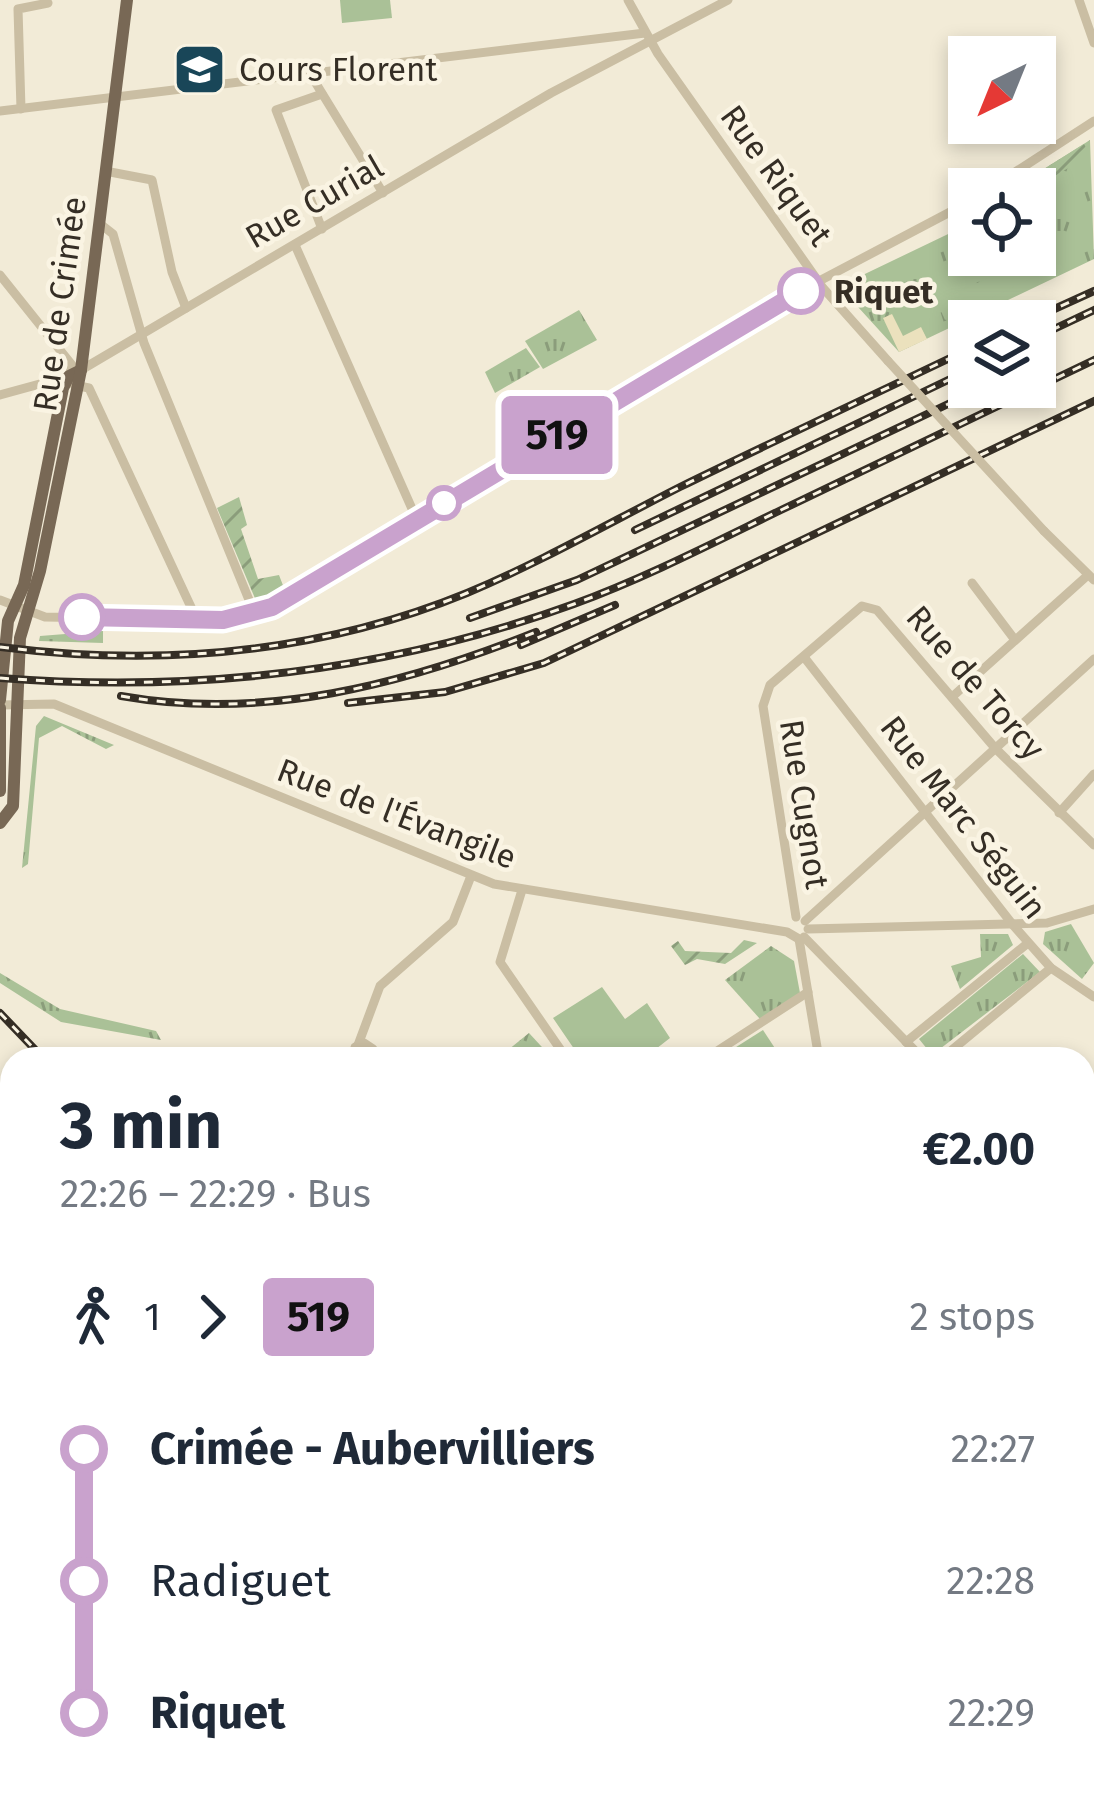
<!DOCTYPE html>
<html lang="en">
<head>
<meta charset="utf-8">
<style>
	body { margin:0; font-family:"Fira Sans",sans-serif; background:#f6f6f7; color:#1f2937; height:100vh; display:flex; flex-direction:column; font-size:45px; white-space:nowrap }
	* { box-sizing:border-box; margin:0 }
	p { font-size:39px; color:#747a83 }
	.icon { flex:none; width:66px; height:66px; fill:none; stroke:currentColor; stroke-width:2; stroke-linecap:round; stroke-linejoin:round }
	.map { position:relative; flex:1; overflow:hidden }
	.panel { position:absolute; left:0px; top:1047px; width:1095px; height:756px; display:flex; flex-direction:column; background:#fff; border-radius:36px 36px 0 0; box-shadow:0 6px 18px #0003 }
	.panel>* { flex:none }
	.badge { padding:0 24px; border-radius:9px; font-size:42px; line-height:78px }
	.needle { width:78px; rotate:223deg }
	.buttons { position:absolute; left:948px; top:36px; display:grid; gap:24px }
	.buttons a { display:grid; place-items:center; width:108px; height:108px; border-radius:0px; background:#fff; box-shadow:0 6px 18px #0003; font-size:60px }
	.map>.badge { position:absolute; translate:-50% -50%; box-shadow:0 0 0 6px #fff }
	.legs { display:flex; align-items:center; gap:18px; height:132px; padding:0 60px; font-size:39px }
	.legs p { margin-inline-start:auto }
	.overview { display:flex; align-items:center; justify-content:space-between; height:204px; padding:0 60px }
	h1 { font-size:66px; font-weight:700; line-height:90px }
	ul { padding:0 60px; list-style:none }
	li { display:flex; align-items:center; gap:42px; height:132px; font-size:45px }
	li i { display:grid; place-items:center; width:18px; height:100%; margin:0 15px; background:currentColor }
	li i::after { content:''; width:30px; height:30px; margin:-15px; border:9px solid; border-radius:50%; background:#fff }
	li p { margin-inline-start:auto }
	li:first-child i { background:linear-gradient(#0000 50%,currentColor 0) }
	li:last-child i { background:linear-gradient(currentColor 50%,#0000 0) }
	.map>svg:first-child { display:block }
	.grass { fill:url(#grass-tufts) }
	.forest { fill:url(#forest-firs) }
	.garden { fill:url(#garden-furrows) }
	.pitch { fill:#aac197 }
	.plaza { fill:#ebe1bd }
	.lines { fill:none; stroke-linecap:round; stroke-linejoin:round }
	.minor { stroke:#cabea3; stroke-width:9 }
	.major { stroke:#786855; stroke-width:12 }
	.highway { stroke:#564a3c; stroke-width:14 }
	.tram { stroke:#352e25; stroke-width:3 }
	.rail-casing { stroke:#352e25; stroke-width:8 }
	.rail { stroke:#faf4e3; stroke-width:3; stroke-dasharray:9; stroke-linecap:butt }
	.minor-bridge { stroke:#cabea3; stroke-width:9 }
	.line-1-casing { stroke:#fff; stroke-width:27 }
	.line-1 { stroke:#c9a2cd; stroke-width:18 }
	.stop-1-dot { fill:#fff; stroke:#c9a2cd; stroke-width:6 }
	.labels { text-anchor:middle; stroke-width:9; stroke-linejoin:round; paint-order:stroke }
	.poi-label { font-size:33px; fill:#352e25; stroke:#faf4e3; text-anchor:start }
	.street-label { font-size:33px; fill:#352e25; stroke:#faf4e3 }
	.stop-label { font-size:33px; font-weight:bold; fill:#352e25; stroke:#faf4e3; text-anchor:start }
</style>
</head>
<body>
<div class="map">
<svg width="1094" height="1803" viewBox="0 0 1094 1803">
	<defs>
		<pattern id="grass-tufts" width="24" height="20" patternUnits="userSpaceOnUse" patternTransform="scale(3)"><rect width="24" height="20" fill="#aac197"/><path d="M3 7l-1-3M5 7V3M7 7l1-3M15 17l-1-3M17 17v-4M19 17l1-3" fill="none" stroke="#8b9d7b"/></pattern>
		<pattern id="forest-firs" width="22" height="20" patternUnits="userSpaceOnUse" patternTransform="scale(3)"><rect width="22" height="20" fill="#aac197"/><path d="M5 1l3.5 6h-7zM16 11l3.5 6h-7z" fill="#8b9d7b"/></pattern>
		<pattern id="garden-furrows" width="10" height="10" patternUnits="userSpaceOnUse" patternTransform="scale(3)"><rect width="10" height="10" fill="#aac197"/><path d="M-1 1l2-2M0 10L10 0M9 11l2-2" fill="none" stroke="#8b9d7b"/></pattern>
	</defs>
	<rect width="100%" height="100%" fill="#f2ebd7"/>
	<g class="grass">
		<polygon points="1090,140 1094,259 899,352 848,296 844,284 969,224 969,255 1035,255 1035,189 1012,189"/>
		<polygon points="579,310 597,340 543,369 525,341"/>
		<polygon points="526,348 540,367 495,393 485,372"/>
		<polygon points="103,631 103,643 39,641 40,636"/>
		<polygon points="44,716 114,745 106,749 62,726 39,738 28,864 22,868 36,726"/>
		<polygon points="1071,924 1094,963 1082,979 1043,944 1045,932"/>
		<polygon points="980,934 1008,934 1013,945 960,989 951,966 981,957"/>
		<polygon points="771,946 794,961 800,993 760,1019 725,980"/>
		<polygon points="1023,954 1040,972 932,1055 919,1039"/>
		<polygon points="0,973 60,1009 156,1031 161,1040 61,1022 0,983"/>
		<polygon points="529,1033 553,1059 497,1059"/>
	</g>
	<polygon class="forest" points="2,1432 12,1434 12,1479 0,1493"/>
	<g class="garden">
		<polygon points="1084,144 1090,155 1033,189 1028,179"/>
		<polygon points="239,497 247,525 241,529 258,579 279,575 284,588 257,603 217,508"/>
		<polygon points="744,940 757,943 725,964 697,959 685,965 671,946 678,941 685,951 731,953"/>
	</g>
	<g class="pitch">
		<polygon points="340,0 390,0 392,18 342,23"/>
		<polygon points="1040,253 1049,270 945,320 937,302"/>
		<polygon points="602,987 625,1019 647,1003 670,1038 643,1059 581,1059 553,1018"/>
		<polygon points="763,1030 782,1059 740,1059 733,1049"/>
		<polygon points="12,1482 12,1581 0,1568 0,1496"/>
	</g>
	<g class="plaza">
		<polygon points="892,314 903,336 921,327 927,339 899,352 883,318"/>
		<polygon points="708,1791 758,1791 763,1796 759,1801 703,1803"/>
	</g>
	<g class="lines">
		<g class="minor">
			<polyline points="628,0 658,54 823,288 888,361"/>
			<polyline points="1079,0 1094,43"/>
			<polyline points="309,72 383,193"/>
			<polyline points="21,109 18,9 48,3"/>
			<polyline points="0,111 645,33"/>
			<polyline points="105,171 152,180 172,272 186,308"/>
			<polyline points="989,189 1094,121"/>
			<polyline points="99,223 113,234 144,343 254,612"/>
			<polyline points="322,229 276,110 322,94"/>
			<polyline points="295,245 417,520"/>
			<polyline points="0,275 72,365 69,376 0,395"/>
			<polyline points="81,370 551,93 728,0"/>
			<polyline points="74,385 89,388 197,620"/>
			<polyline points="1044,531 1094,580"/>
			<polyline points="972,583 1015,640"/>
			<polyline points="0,600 45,617 223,620 272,607 804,289 969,202"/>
			<polyline points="804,657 1013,925 1051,968 1094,997"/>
			<polyline points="952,697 1088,575"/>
			<polyline points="0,705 54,704 494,884 787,932 799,939"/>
			<polyline points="1059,813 1094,774"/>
			<polyline points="522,890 500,962 567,1059"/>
			<polyline points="796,917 763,706 770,685 862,606 877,610 995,748 1094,845"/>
			<polyline points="805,921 1094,659"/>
			<polyline points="808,929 1047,923 1094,909"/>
			<polyline points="804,937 923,1059"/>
			<polyline points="799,939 819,1059"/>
			<polyline points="906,1042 1028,943"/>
			<polyline points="358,1045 380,986 453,922 471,876"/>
			<polyline points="354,1059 355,1047 364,1043 373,1049 372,1059"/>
			<polyline points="705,1059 808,992"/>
			<polyline points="941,1059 1051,968"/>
			<polyline points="0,1194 12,1205"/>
			<polyline points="0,1331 12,1330"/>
			<polyline points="0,1411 12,1414"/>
			<polyline points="765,1791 778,1803"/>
			<polyline points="692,1803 702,1791"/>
			<polyline points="870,1803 877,1791"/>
		</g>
		<g class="major">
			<polyline points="0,700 8,621 24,585 63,388 69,376 81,370"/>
			<polyline points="0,708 0,791"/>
			<polyline points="0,823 13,806 20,638 40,571 81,370 127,0"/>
			<polyline points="1083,1134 1094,1119"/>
			<polyline points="0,1236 12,1246"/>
			<polyline points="592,1791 605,1803"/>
			<polyline points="627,1791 640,1803"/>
			<polyline points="510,1803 521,1791"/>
			<polyline points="551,1803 561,1791"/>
		</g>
		<g class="highway">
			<polyline points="0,1618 12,1631"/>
			<polyline points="0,1662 12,1677"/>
			<polyline points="90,1791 97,1803"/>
			<polyline points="144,1791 156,1803"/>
			<polyline points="174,1791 186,1803"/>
			<polyline points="226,1791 239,1803"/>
			<polyline points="245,1791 256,1803"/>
			<polyline points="270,1791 288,1803"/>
		</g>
		<g class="tram">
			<polyline points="0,1218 12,1228"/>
			<polyline points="652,1791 666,1803"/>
		</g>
		<defs>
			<g id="rail">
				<polyline points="1028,321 1094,291"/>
				<polyline points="1035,338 1094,310"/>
				<polyline points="1035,362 1051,354"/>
				<polyline points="635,530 969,370"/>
				<polyline points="470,618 577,580 984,387"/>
				<polyline points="521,645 615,605"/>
				<path d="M 0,647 C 159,667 318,654 467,593 C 541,562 609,523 680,487 C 776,440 873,395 969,349"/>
				<path d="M 0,678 C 195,693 390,671 574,604 C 645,578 713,543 781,510 C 886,460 990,410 1094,360"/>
				<path d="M 121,696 C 264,721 403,685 536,632"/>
				<polyline points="348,703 445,692 544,663 1094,401"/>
				<polyline points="0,1013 44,1059"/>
				<polyline points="1083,1684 1094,1668"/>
				<polyline points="1083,1741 1094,1725"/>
				<polyline points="1083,1782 1094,1763"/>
				<polyline points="515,1791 516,1803"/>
				<polyline points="997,1803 1006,1791"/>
				<polyline points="1036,1803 1045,1791"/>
				<polyline points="1092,1803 1094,1800"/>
			</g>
		</defs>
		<use href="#rail" class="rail-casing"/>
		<use href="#rail" class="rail"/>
		<polyline class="minor-bridge" points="888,361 1044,531"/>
	</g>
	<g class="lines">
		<defs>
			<polyline id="line-1" points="82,617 223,620 272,607 801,291"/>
		</defs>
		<use href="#line-1" class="line-1-casing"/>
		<use href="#line-1" class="line-1"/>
	</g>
	<defs>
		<symbol id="university-square" viewBox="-11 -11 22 22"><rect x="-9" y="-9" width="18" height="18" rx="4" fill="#194658" stroke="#faf4e3"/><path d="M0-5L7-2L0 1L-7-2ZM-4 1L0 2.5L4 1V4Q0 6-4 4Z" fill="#fff"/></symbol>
	</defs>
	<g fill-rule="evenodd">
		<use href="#university-square" x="170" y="40" width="59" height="59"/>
	</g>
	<g class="stop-1-dot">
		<circle cx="801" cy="291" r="21"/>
		<circle cx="444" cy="503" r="15"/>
		<circle cx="82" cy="617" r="21"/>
	</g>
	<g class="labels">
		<g class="poi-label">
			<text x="239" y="81">Cours Florent</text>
		</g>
		<g class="street-label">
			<text transform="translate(777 175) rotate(54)" y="12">Rue Riquet</text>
			<text transform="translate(314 201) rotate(-30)" y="12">Rue Curial</text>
			<text transform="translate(59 304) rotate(-82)" y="12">Rue de Crimée</text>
			<text transform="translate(976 682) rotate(49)" y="12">Rue de Torcy</text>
			<text transform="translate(805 804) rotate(81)" y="12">Rue Cugnot</text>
			<text transform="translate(397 813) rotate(21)" y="12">Rue de l'Évangile</text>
			<text transform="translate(964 817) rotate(52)" y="12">Rue Marc Séguin</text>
		</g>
		<g class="stop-label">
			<text x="834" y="303">Riquet</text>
		</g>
	</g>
</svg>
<div class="buttons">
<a><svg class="needle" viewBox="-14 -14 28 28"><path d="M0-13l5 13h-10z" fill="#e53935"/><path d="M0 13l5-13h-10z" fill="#747a83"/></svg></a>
<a><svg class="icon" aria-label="locate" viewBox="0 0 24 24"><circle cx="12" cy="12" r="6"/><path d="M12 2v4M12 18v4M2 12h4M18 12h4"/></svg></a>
<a><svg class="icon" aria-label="layers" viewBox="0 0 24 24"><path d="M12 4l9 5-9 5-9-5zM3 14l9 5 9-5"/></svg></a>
</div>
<b class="badge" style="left:557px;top:435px;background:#c9a2cd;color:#111">519</b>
<section class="panel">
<div class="overview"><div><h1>3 min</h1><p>22:26 – 22:29 · Bus</p></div><b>€2.00</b></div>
<div class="legs"><svg class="icon" aria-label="walk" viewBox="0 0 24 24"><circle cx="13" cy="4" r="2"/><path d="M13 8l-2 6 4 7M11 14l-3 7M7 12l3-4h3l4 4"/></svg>1<svg class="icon" aria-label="forward" viewBox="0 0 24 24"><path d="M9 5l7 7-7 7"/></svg><b class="badge" style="background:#c9a2cd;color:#111">519</b><p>2 stops</p></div>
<ul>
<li><i style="color:#c9a2cd"></i><b>Crimée - Aubervilliers</b><p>22:27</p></li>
<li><i style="color:#c9a2cd"></i><span>Radiguet</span><p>22:28</p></li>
<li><i style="color:#c9a2cd"></i><b>Riquet</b><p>22:29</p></li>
</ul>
</section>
</div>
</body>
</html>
